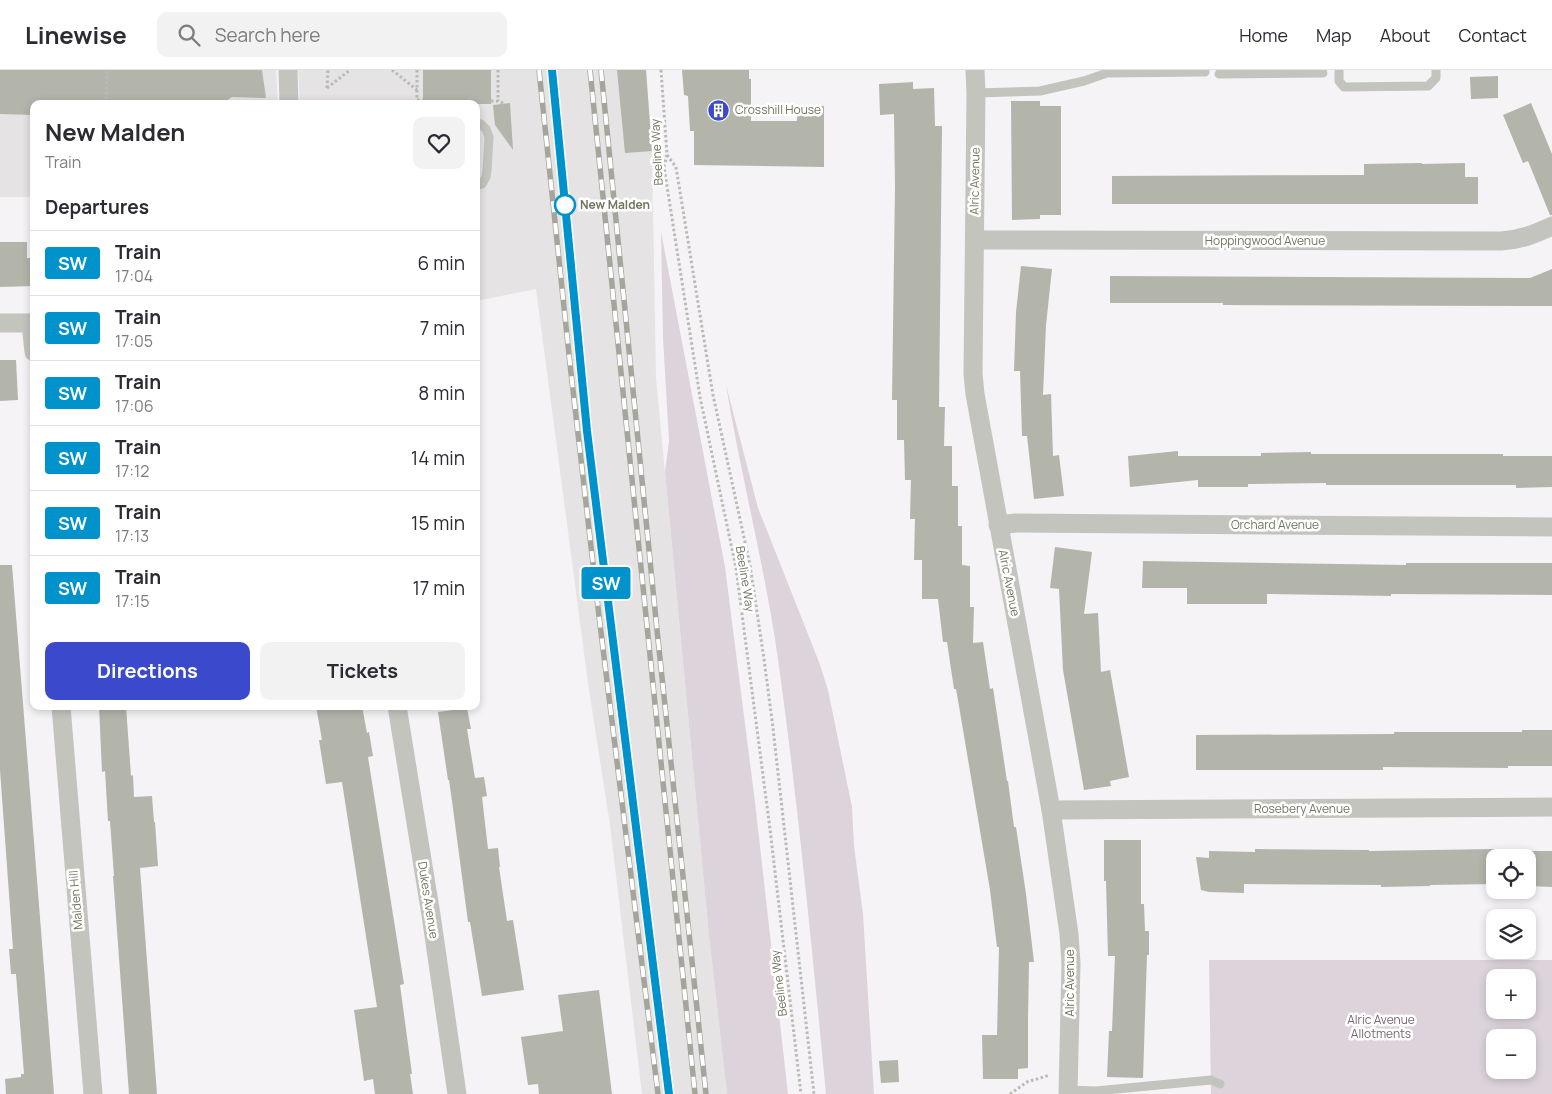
<!DOCTYPE html>
<html lang="en">
<head>
<meta charset="utf-8">
<style>
	body { margin:0; font-family:Manrope,sans-serif; background:#f2f2f3; color:#2b2b33; height:100vh; display:flex; flex-direction:column; font-size:19px; white-space:nowrap }
	* { box-sizing:border-box; margin:0 }
	p { font-size:16px; color:#7c7c81 }
	.icon { flex:none; width:28px; height:28px; fill:none; stroke:currentColor; stroke-width:2; stroke-linecap:round; stroke-linejoin:round }
	.map { position:relative; flex:1; overflow:hidden }
	.side { position:absolute; left:30px; top:30px; width:450px; height:610px; display:flex; flex-direction:column; background:#fff; border-radius:10px; box-shadow:0 2px 8px #0003 }
	.side>* { flex:none }
	.badge { padding:0 10px; border-radius:4px; font-size:18px; line-height:32px }
	.fabs { position:absolute; left:1486px; top:779px; display:grid; gap:10px }
	.fabs a { display:grid; place-items:center; width:50px; height:50px; border-radius:10px; background:#fff; box-shadow:0 2px 8px #0003; font-size:25px }
	.map>.badge { position:absolute; translate:-50% -50%; box-shadow:0 0 0 2px #fff }
	h2 { padding:0 15px; font-size:19px; line-height:45px }
	.round { display:grid; place-items:center; flex:none; width:52px; height:52px; border-radius:10px; background:#f2f2f3 }
	.headline { display:flex; align-items:center; justify-content:space-between; height:85px; padding:0 15px }
	h1 { font-size:24px; font-weight:700; line-height:38px }
	.button { display:flex; gap:10px; margin-top:auto; padding:10px 15px }
	.button a { flex:1; height:58px; border-radius:10px; background:#3b49cd; color:#fff; font-size:20px; font-weight:700; line-height:58px; text-align:center }
	.button a+a { background:#f2f2f3; color:#2b2b33 }
	ul { padding:0; list-style:none }
	li { display:flex; align-items:center; gap:15px; height:65px; padding:0 15px; border-top:1px solid #e1e1e2 }
	li div { flex:1 }
	li b { display:block; font-size:19px }
	li em { font-style:normal }
	li .badge { min-width:55px; font-weight:700; text-align:center }
	header { display:flex; align-items:center; gap:30px; box-sizing:border-box; height:70px; padding:0 25px; background:#fff; border-bottom:1px solid #e1e1e2 }
	header strong { font-size:24px }
	nav { display:flex; gap:28px; margin-inline-start:auto; font-size:18px }
	.search { width:350px; height:45px; background:#f2f2f3; display:flex; align-items:center; gap:12px; box-sizing:border-box; padding:0 18px; border-radius:10px; color:#7c7c81; font-size:19px }
	.map>svg:first-child { display:block }
	.built { fill:#e5e3e3 }
	.green { fill:#dcd4da; fill-rule:evenodd }
	.building { fill:#b3b4aa }
	.lines { fill:none; stroke-linecap:round; stroke-linejoin:round }
	.path { stroke:#babab5; stroke-width:3; stroke-dasharray:2.5 2.5; stroke-linecap:butt }
	.lane { stroke:#c3c4bd; stroke-width:9 }
	.street { stroke:#c3c4bd; stroke-width:19 }
	.rail-casing { stroke:#a5a69b; stroke-width:5.5 }
	.rail { stroke:#fff; stroke-width:4; stroke-dasharray:11; stroke-linecap:butt }
	.line-casing { stroke:#fff; stroke-width:11 }
	.line { stroke:#0092cb; stroke-width:8 }
	.stop-dot { fill:#fff; stroke:#0092cb; stroke-width:2.5 }
	.labels { text-anchor:middle; stroke-width:5; stroke-linejoin:round; paint-order:stroke }
	.poi-label { font-size:12px; fill:#72755f; stroke:#fff; text-anchor:start }
	.street-label { font-size:12px; fill:#72755f; stroke:#fff }
	.stop-label { font-size:12px; font-weight:bold; fill:#72755f; stroke:#fff; text-anchor:start }
	.park-label { font-size:12px; fill:#786670; stroke:#fff }
</style>
</head>
<body>
<header>
<strong>Linewise</strong>
<div class="search"><svg class="icon" aria-label="search" viewBox="0 0 24 24"><circle cx="10" cy="10" r="6"/><path d="M15 15l6 6"/></svg>Search here</div>
<nav><a>Home</a><a>Map</a><a>About</a><a>Contact</a></nav>
</header>
<div class="map">
<svg width="1552" height="1024" viewBox="0 0 1552 1024">
	<rect width="100%" height="100%" fill="#f5f3f6"/>
	<g class="built">
		<polygon points="0,0 276,0 278,34 34,34 34,127 0,127"/>
		<polygon points="298,0 646,0 652,82 656,308 709,866 727,1024 642,1024 610,755 588,613 536,219 476,231 476,34 300,34"/>
	</g>
	<g class="green">
		<polygon points="661,162 725,497 755,732 788,1024 727,1024 709,866 665,402 669,371 663,268"/>
		<path d="M 726,315 L 758,438 L 819,592 L 828,620 L 852,737 L 854,776 L 863,844 L 874,1024 L 826,1024 C 812,879 798,733 778,589 C 765,497 741,407 726,315 Z"/>
		<path d="M 1209,890 L 1552,890 L 1552,1024 L 1211,1024 ZM 1495,908 L 1528,908 L 1528,940 L 1495,940 ZM 1495,968 L 1528,968 L 1528,1000 L 1495,1000 Z"/>
	</g>
	<g class="building">
		<polygon points="0,0 262,0 266,28 232,27 221,34 34,34 34,45 0,44"/>
		<rect x="423" y="0" width="68" height="34"/>
		<polygon points="617,0 646,0 652,81 625,83"/>
		<polygon points="682,0 749,0 749,9 751,9 751,51 797,51 797,35 824,36 824,97 694,95 694,61 690,61 688,26 684,25"/>
		<polygon points="1498,6 1498,28 1471,29 1470,7"/>
		<polygon points="913,12 913,19 934,18 935,56 942,56 939,337 945,337 944,376 952,376 952,416 958,416 958,456 962,456 962,495 970,496 970,537 974,537 973,573 983,572 990,619 993,618 1007,711 1008,711 1014,757 1016,757 1026,824 1034,892 1029,892 1028,950 1028,998 1018,999 1018,1009 983,1009 982,965 997,965 999,877 997,877 990,820 959,636 956,619 954,619 947,572 943,572 938,529 922,529 922,490 914,490 915,449 910,449 911,410 905,410 904,370 897,370 897,330 892,330 895,116 894,44 880,45 879,14"/>
		<polygon points="1011,31 1040,31 1040,36 1061,36 1061,145 1040,145 1040,149 1012,150"/>
		<polygon points="510,33 513,80 495,55 493,35"/>
		<polygon points="1531,33 1552,84 1552,145 1550,145 1528,91 1523,93 1503,45"/>
		<polygon points="1422,93 1422,94 1465,93 1465,107 1478,107 1478,134 1112,134 1112,106 1364,105 1364,94"/>
		<polygon points="0,172 27,172 27,188 34,188 34,216 0,217"/>
		<polygon points="1021,196 1052,199 1046,255 1043,325 1051,324 1053,386 1059,385 1064,426 1034,429 1027,366 1022,366 1020,301 1014,301 1016,242"/>
		<polygon points="1552,199 1552,236 1223,235 1223,233 1110,233 1110,206 1530,208"/>
		<polygon points="0,290 16,290 18,330 0,331"/>
		<polygon points="1178,381 1178,386 1261,386 1261,383 1311,382 1311,384 1503,384 1503,386 1552,386 1552,417 1516,418 1516,415 1326,415 1326,413 1248,414 1248,417 1198,417 1198,410 1130,417 1128,386"/>
		<polygon points="1055,477 1092,482 1084,544 1098,543 1101,602 1110,600 1129,707 1110,711 1111,716 1084,720 1063,600 1059,519 1050,518"/>
		<polygon points="1143,491 1406,495 1406,493 1552,493 1552,525 1391,524 1391,526 1267,524 1267,534 1187,534 1187,518 1142,518"/>
		<polygon points="0,495 12,495 54,1024 6,1024 5,1009 21,1007 21,1004 24,1004 16,904 11,904 9,879 13,879 0,700"/>
		<polygon points="99,636 126,636 131,706 133,705 134,727 152,726 154,752 155,752 158,796 140,798 157,1024 129,1024 113,806 114,806 110,751 108,751 105,701 102,702"/>
		<polygon points="316,636 362,636 367,663 369,662 373,686 368,687 404,914 400,915 412,1004 410,1004 413,1024 375,1024 373,1009 364,1011 354,940 377,937 342,712 326,714 319,670 322,670"/>
		<polygon points="467,638 471,659 467,659 475,708 484,707 487,726 482,727 488,779 498,778 500,797 499,797 507,851 513,850 524,920 482,926 470,852 468,852 452,731 449,710 448,710 438,642"/>
		<polygon points="1522,660 1552,660 1552,696 1508,696 1508,698 1383,697 1383,700 1196,700 1196,665 1394,664 1394,662 1522,662"/>
		<polygon points="1104,770 1141,770 1141,834 1144,834 1145,861 1149,861 1149,885 1147,885 1143,1008 1107,1007 1109,961 1112,961 1115,886 1108,886 1106,811 1104,811"/>
		<polygon points="1255,779 1369,780 1369,781 1495,779 1495,814 1430,815 1430,816 1381,817 1381,815 1244,814 1244,823 1209,822 1201,820 1196,787 1209,788 1209,781 1255,782"/>
		<polygon points="1528,781 1552,781 1552,817 1528,816"/>
		<polygon points="599,920 612,1024 539,1024 538,1014 528,1015 521,967 563,961 558,925"/>
		<polygon points="898,990 899,1012 881,1013 879,991"/>
	</g>
	<g class="lines">
		<g class="path">
			<polyline points="392,0 417,20"/>
			<polyline points="417,0 417,30 423,30"/>
			<polyline points="498,0 498,31"/>
			<polyline points="661,0 667,84 664,97 700,327 736,498 770,759 801,1024"/>
			<polyline points="327,18 350,0"/>
			<polyline points="327,18 328,0"/>
			<polyline points="491,31 498,31 505,34"/>
			<polyline points="106,34 107,0"/>
			<polyline points="667,85 676,97 713,325 750,495 764,589 773,658 814,1024"/>
			<polyline points="1010,1024 1027,1012 1050,1005"/>
		</g>
		<g class="lane">
			<polyline points="1339,0 1339,11 1344,17 1428,16 1436,8 1436,0"/>
			<polyline points="1219,4 1323,3"/>
			<polyline points="976,23 1040,21 1084,11 1107,3 1205,2"/>
			<polyline points="476,53 481,54 486,59 489,67 487,100 486,107 482,114 476,116"/>
			<polyline points="1068,1020 1096,1021 1211,1010 1220,1014"/>
		</g>
		<g class="street">
			<polyline points="288,0 289,34"/>
			<polyline points="975,0 976,23 973,304 975,324 1051,740 1069,864 1071,894 1068,1024"/>
			<path d="M 975,170 L 1501,171 C 1520,170 1535,164 1552,156"/>
			<polyline points="0,253 34,253"/>
			<polyline points="31,253 34,282"/>
			<polyline points="998,455 1016,453 1552,457"/>
			<polyline points="61,636 93,1024"/>
			<polyline points="397,636 431,845 457,1024"/>
			<polyline points="1051,740 1552,737"/>
		</g>
		<defs>
			<g id="rail">
				<polyline points="539,0 570,294 599,546 658,1024"/>
				<polyline points="552,0 587,361 669,1024"/>
				<polyline points="590,0 695,1024"/>
				<polyline points="601,0 657,560 706,1024"/>
			</g>
		</defs>
		<use href="#rail" class="rail-casing"/>
		<use href="#rail" class="rail"/>
	</g>
	<g class="lines">
		<defs>
			<polyline id="line" points="552,0 587,361 669,1024"/>
		</defs>
		<use href="#line" class="line-casing"/>
		<use href="#line" class="line"/>
	</g>
	<defs>
		<symbol id="building-disc" viewBox="-11 -11 22 22"><circle r="9.5" fill="#3b49cd" stroke="#fff"/><path d="M-4-6H4V6H1V3H-1V6H-4ZM-2.5-4.3h1.7v1.8h-1.7ZM.8-4.3h1.7v1.8H.8ZM-2.5-1h1.7V.8h-1.7ZM.8-1h1.7V.8H.8Z" fill="#fff"/></symbol>
	</defs>
	<g fill-rule="evenodd">
		<use href="#building-disc" x="706" y="28" width="25" height="25"/>
	</g>
	<circle class="stop-dot" cx="565" cy="135" r="10"/>
	<g class="labels">
		<g class="poi-label">
			<text x="735" y="44">Crosshill House</text>
		</g>
		<g class="street-label">
			<text transform="translate(657 82) rotate(-93)" y="4">Beeline Way</text>
			<text transform="translate(975 111) rotate(-89)" y="4">Alric Avenue</text>
			<text x="1265" y="175">Hoppingwood Avenue</text>
			<text x="1275" y="459">Orchard Avenue</text>
			<text transform="translate(745 509) rotate(81)" y="4">Beeline Way</text>
			<text transform="translate(1009 513) rotate(79)" y="4">Alric Avenue</text>
			<text x="1302" y="743">Rosebery Avenue</text>
			<text transform="translate(76 830) rotate(-95)" y="4">Malden Hill</text>
			<text transform="translate(428 830) rotate(81)" y="4">Dukes Avenue</text>
			<text transform="translate(779 913) rotate(-97)" y="4">Beeline Way</text>
			<text transform="translate(1070 913) rotate(-90)" y="4">Alric Avenue</text>
		</g>
		<g class="stop-label">
			<text x="580" y="139">New Malden</text>
		</g>
		<g class="park-label">
			<text x="1381" y="954">Alric Avenue<tspan x="1381" dy="14">Allotments</tspan></text>
		</g>
	</g>
</svg>
<div class="fabs">
<a><svg class="icon" aria-label="locate" viewBox="0 0 24 24"><circle cx="12" cy="12" r="6"/><path d="M12 2v4M12 18v4M2 12h4M18 12h4"/></svg></a>
<a><svg class="icon" aria-label="layers" viewBox="0 0 24 24"><path d="M12 4l9 5-9 5-9-5zM3 14l9 5 9-5"/></svg></a>
<a>+</a>
<a>−</a>
</div>
<b class="badge" style="left:606px;top:513px;background:#0092cb;color:#fff">SW</b>
<section class="side">
<div class="headline"><div><h1>New Malden</h1><p>Train</p></div><a class="round"><svg class="icon" aria-label="heart" viewBox="0 0 24 24"><path d="M12 20l-8-8c-3-5 5-10 8-4 3-6 11-1 8 4z"/></svg></a></div>
<h2>Departures</h2>
<ul>
<li><span class="badge" style="background:#0092cb;color:#fff">SW</span><div><b>Train</b><p>17:04</p></div><em>6 min</em></li>
<li><span class="badge" style="background:#0092cb;color:#fff">SW</span><div><b>Train</b><p>17:05</p></div><em>7 min</em></li>
<li><span class="badge" style="background:#0092cb;color:#fff">SW</span><div><b>Train</b><p>17:06</p></div><em>8 min</em></li>
<li><span class="badge" style="background:#0092cb;color:#fff">SW</span><div><b>Train</b><p>17:12</p></div><em>14 min</em></li>
<li><span class="badge" style="background:#0092cb;color:#fff">SW</span><div><b>Train</b><p>17:13</p></div><em>15 min</em></li>
<li><span class="badge" style="background:#0092cb;color:#fff">SW</span><div><b>Train</b><p>17:15</p></div><em>17 min</em></li>
</ul>
<div class="button"><a>Directions</a><a>Tickets</a></div>
</section>
</div>
</body>
</html>
